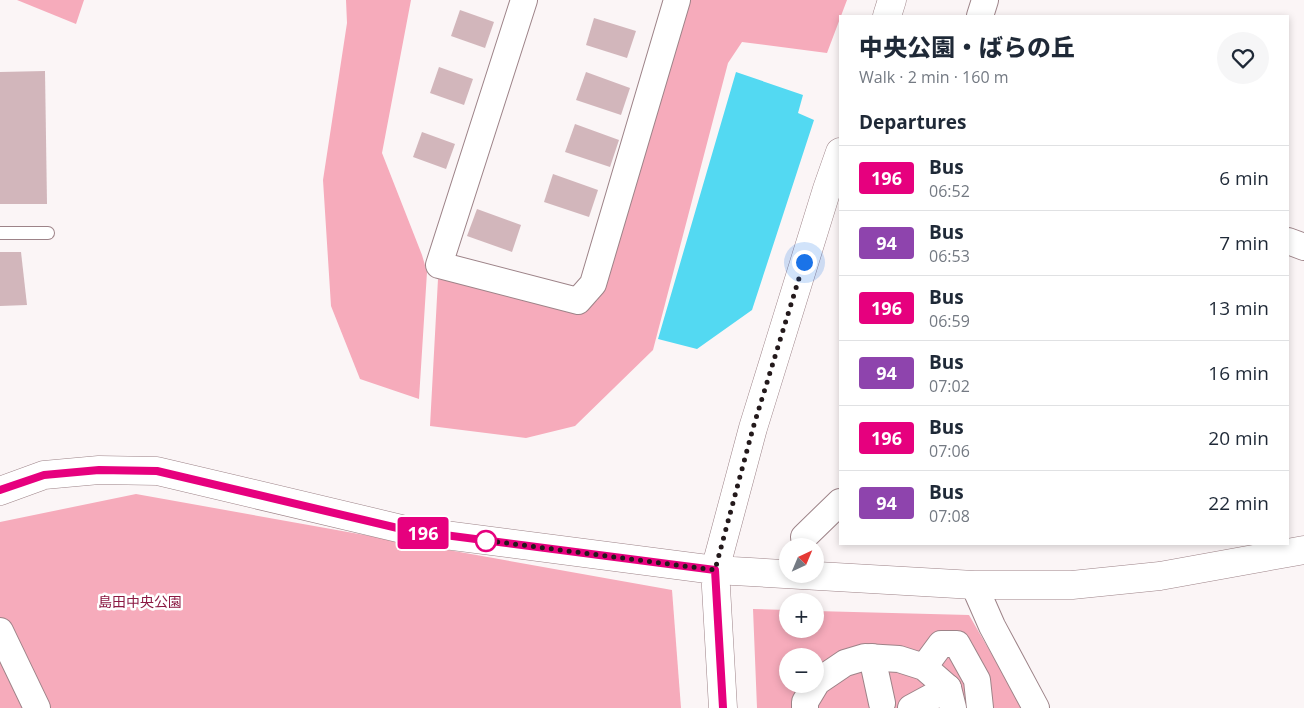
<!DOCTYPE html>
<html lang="en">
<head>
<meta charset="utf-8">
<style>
	body { margin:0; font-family:"Open Sans","Noto Sans JP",sans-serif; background:#f6f6f7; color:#1f2937; height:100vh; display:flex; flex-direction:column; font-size:19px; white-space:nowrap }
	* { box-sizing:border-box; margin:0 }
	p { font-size:16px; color:#747a83 }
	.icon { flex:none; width:28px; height:28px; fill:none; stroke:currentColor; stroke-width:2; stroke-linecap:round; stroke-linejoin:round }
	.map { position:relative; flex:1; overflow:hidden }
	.panel { position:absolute; left:839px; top:15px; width:450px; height:530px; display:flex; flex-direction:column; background:#fff; border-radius:0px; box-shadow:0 2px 8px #0003 }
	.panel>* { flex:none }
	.badge { padding:0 10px; border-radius:4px; font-size:18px; line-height:32px }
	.needle { width:32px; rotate:44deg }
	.tools { position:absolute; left:779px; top:538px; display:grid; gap:10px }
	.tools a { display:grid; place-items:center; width:45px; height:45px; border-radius:50%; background:#fff; box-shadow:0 2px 8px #0003; font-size:25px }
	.you { position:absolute; width:25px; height:25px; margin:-12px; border:4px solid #fff; border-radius:50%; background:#1a73e8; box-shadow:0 0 0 8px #1a73e833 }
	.map>.badge { position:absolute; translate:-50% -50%; box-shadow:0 0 0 2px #fff }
	h2 { padding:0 20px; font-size:19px; line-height:45px }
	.round { display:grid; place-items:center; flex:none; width:52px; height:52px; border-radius:26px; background:#f6f6f7 }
	.summary { display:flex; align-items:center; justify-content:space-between; height:85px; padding:0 20px }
	h1 { font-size:24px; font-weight:800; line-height:38px }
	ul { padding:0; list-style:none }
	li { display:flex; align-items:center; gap:15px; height:65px; padding:0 20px; border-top:1px solid #e0e1e3 }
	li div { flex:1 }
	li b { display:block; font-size:19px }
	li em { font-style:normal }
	li .badge { min-width:55px; font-weight:700; text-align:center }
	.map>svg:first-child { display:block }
	.green { fill:#f6abbb; fill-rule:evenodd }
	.water { fill:#53d9f2 }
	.building { fill:#d2b6bb }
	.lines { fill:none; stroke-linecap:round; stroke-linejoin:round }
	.lane-casing { stroke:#9d8388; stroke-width:14 }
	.street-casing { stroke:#9d8388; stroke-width:28 }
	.secondary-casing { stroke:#9d8388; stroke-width:29 }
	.lane { stroke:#fff; stroke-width:12 }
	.street { stroke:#fff; stroke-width:26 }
	.secondary { stroke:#fff; stroke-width:28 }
	.line-casing { stroke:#fff; stroke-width:11 }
	.line { stroke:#e6007e; stroke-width:8 }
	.walk { stroke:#23191b; stroke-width:5; stroke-dasharray:0 9 }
	.stop-dot { fill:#fff; stroke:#e6007e; stroke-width:2.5 }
	.labels { text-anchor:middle; stroke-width:5; stroke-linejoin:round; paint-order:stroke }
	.park-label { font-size:14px; fill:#8b1a43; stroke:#fff }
</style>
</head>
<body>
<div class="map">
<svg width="1304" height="708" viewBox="0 0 1304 708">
	<rect width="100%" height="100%" fill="#fbf5f6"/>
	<g class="green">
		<polygon points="17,0 84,0 76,24"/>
		<polygon points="346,0 411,0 382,153 422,255 427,272 419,399 360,379 331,306 323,180 347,23"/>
		<polygon points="685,0 847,0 827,53 742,42 728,63 653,350 575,426 526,438 430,426 438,279 597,301"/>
		<polygon points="136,494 672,590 681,708 0,708 0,522"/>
		<path d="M 753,609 L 787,610 L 788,629 L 815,629 L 815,611 L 969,615 L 1023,708 L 757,708 ZM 788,656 L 815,656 L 815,684 L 788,684 Z"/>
	</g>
	<polygon class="water" points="736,72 803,95 798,113 814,120 752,310 697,349 658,339"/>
	<g class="building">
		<polygon points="460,10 494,22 485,48 451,36"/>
		<polygon points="594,18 636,31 627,58 586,45"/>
		<polygon points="439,67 473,79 464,105 430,93"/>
		<polygon points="45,71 47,204 0,204 0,72"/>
		<polygon points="586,72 630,88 621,115 576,100"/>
		<polygon points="575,124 619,140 610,167 565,152"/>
		<polygon points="422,132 455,144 446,169 413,157"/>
		<polygon points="553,174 598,190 589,217 544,202"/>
		<polygon points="477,209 521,225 512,252 467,236"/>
		<polygon points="0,252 21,252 27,305 0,306"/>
	</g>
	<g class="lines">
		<defs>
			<polyline id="lane" points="0,233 48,233"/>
			<g id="street">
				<polyline points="524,0 439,265 578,301 593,284 677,0"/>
				<polyline points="980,16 985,0"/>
				<polyline points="1288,241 1304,247"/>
				<polyline points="804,537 840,502"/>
				<polyline points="974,585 992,626 1036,708"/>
				<polyline points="0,631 37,708"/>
				<polyline points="872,657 882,703"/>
				<polyline points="924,667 941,644 957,644 977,680 980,708"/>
				<polyline points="805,708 805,702 817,682 845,663 865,657 899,659 924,667 948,688 953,708"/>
				<polyline points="911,708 948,688"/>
			</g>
			<g id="secondary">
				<polyline points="887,16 892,0"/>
				<polyline points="840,152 827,189 753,428 715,570 974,585 1072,585 1160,576 1304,550"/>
				<polyline points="0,491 44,475 99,470 157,471 406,530 715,570 723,708"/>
			</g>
		</defs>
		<use href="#lane" class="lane-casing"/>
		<use href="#street" class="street-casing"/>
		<use href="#secondary" class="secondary-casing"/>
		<use href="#lane" class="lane"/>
		<use href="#street" class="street"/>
		<use href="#secondary" class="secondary"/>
	</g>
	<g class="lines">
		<defs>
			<polyline id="line" points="0,490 44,475 99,470 157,471 406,530 715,570 723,708"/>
		</defs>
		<use href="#line" class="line-casing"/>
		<use href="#line" class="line"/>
		<polyline class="walk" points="486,541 483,540 715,570 753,428 804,262"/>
	</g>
	<circle class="stop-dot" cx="486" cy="541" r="10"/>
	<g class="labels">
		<g class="park-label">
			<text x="140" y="607">島田中央公園</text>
		</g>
	</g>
</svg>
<div class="tools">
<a><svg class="needle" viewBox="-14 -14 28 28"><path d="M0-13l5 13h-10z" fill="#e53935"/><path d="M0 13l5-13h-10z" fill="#747a83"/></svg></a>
<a>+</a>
<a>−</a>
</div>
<div class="you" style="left:804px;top:262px"></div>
<b class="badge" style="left:423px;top:533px;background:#e6007e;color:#fff">196</b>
<section class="panel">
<div class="summary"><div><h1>中央公園・ばらの丘</h1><p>Walk · 2 min · 160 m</p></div><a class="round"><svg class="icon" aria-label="heart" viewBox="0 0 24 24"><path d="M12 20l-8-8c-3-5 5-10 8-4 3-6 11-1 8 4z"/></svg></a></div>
<h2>Departures</h2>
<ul>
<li><span class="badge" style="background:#e6007e;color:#fff">196</span><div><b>Bus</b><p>06:52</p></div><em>6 min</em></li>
<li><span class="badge" style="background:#8e44ad;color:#fff">94</span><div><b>Bus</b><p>06:53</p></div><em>7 min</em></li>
<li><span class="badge" style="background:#e6007e;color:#fff">196</span><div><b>Bus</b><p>06:59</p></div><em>13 min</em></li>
<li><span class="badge" style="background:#8e44ad;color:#fff">94</span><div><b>Bus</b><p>07:02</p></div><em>16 min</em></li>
<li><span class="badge" style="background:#e6007e;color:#fff">196</span><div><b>Bus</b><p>07:06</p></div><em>20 min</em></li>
<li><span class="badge" style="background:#8e44ad;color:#fff">94</span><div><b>Bus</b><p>07:08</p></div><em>22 min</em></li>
</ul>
</section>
</div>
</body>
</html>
